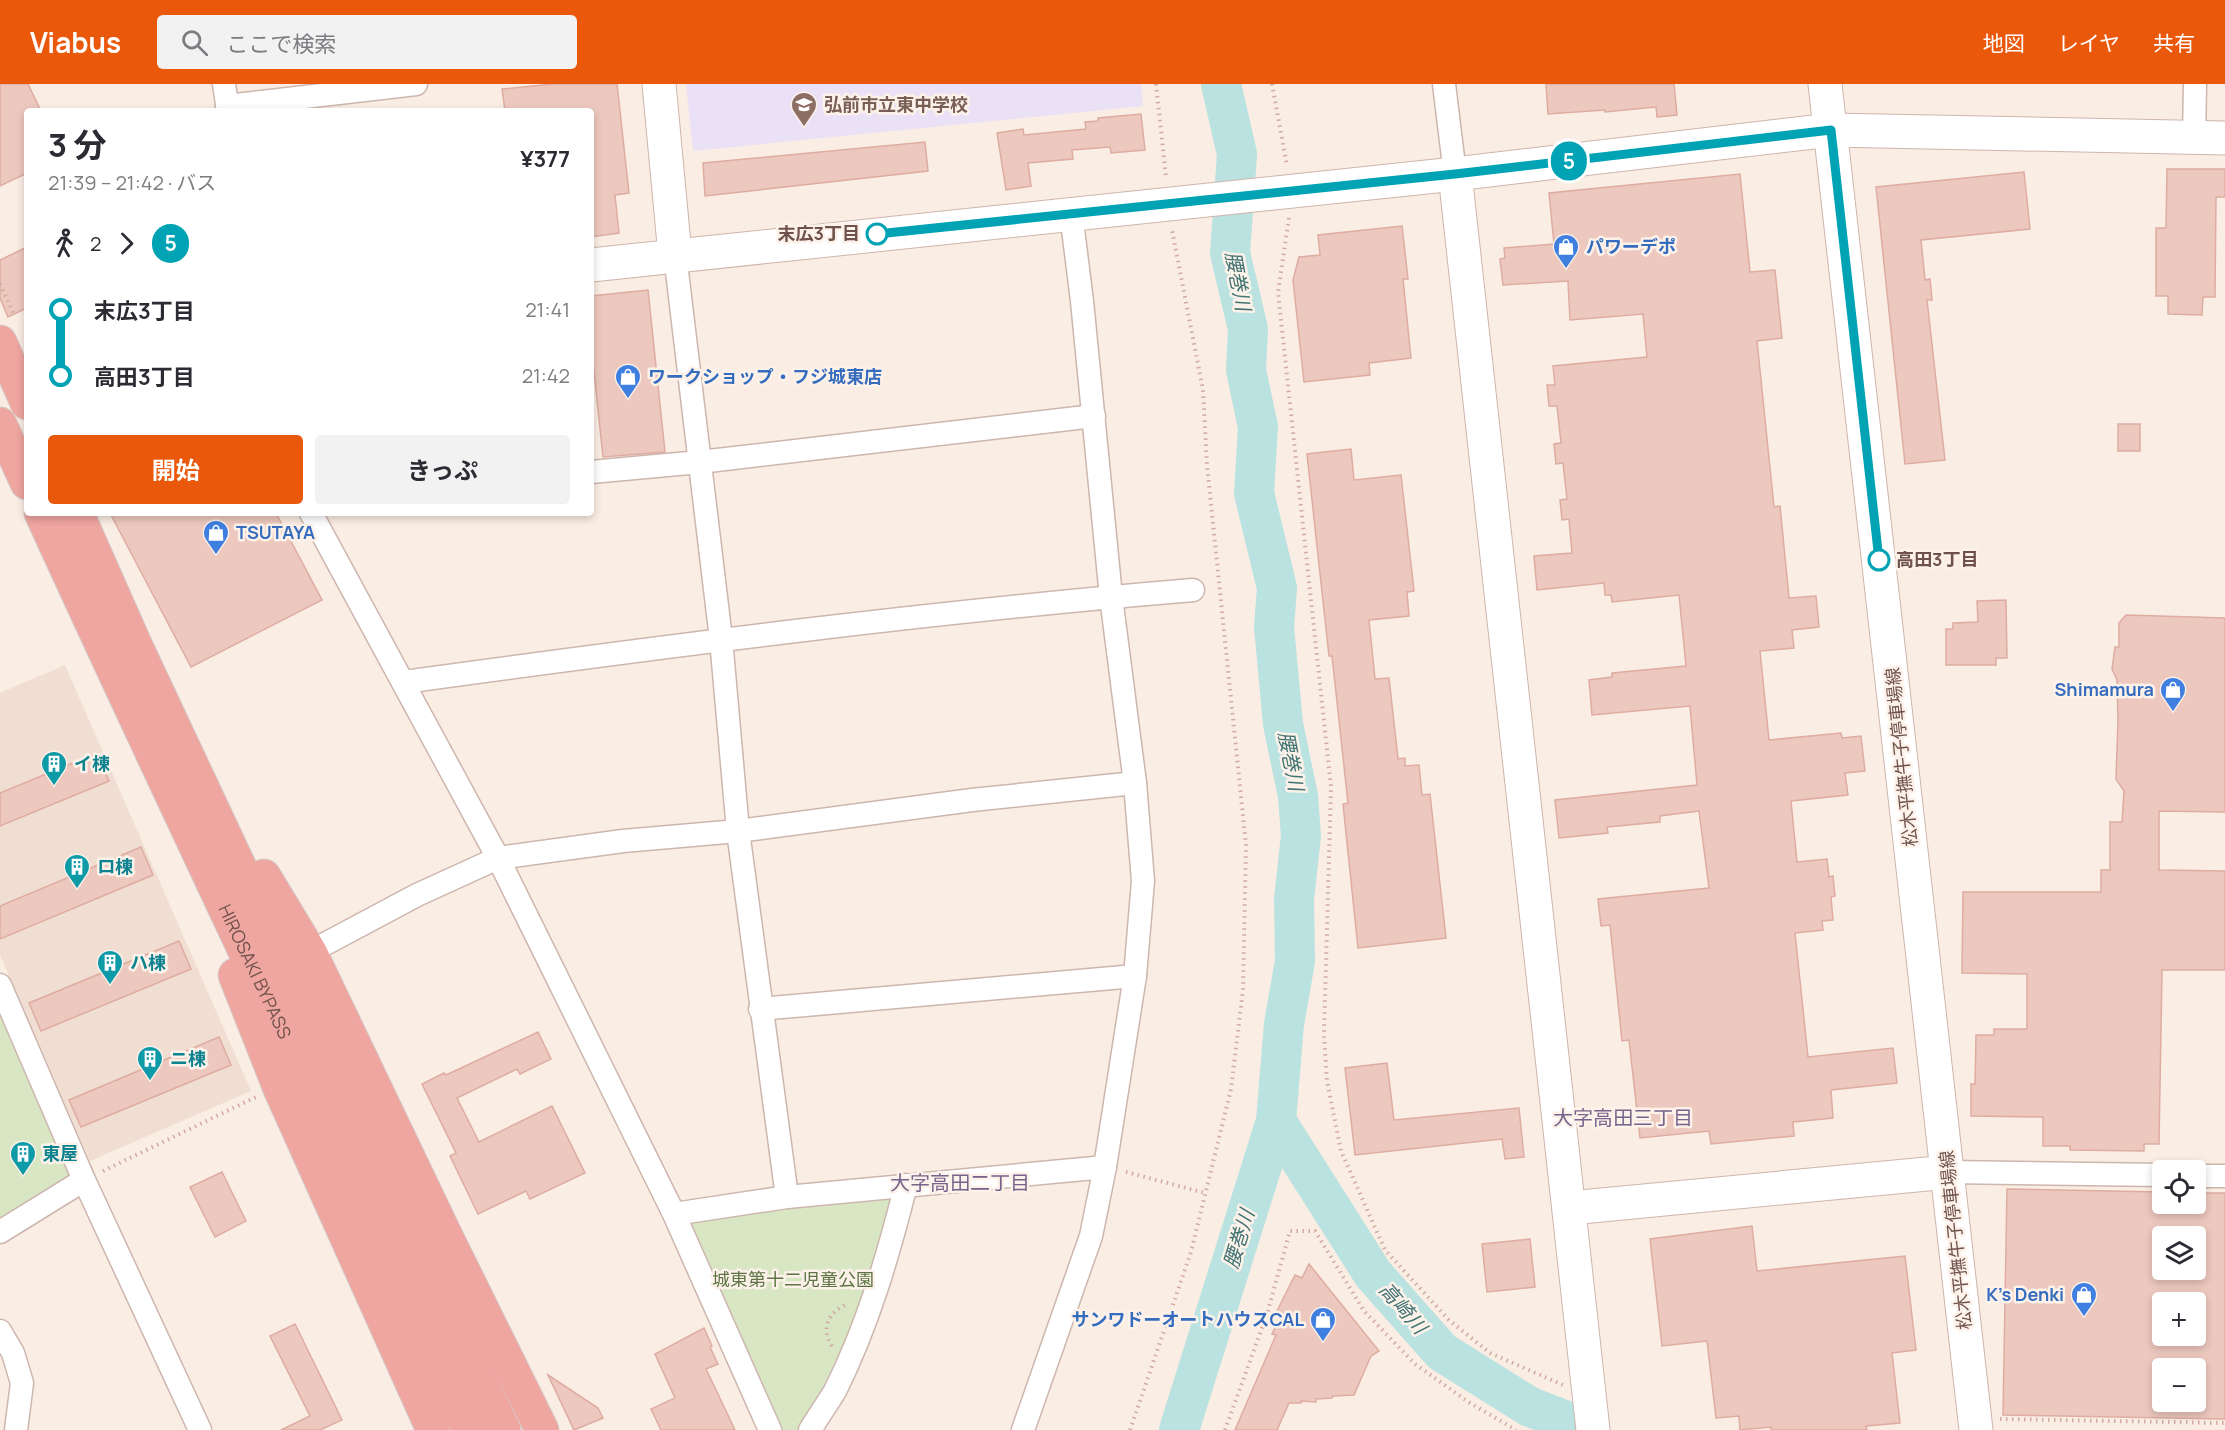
<!DOCTYPE html>
<html lang="ja">
<head>
<meta charset="utf-8">
<style>
	body { margin:0; font-family:Manrope,"Noto Sans JP",sans-serif; background:#f2f2f3; color:#2b2b33; height:100vh; display:flex; flex-direction:column; font-size:22px; white-space:nowrap }
	* { box-sizing:border-box; margin:0 }
	p { font-size:20px; color:#7c7c81 }
	.icon { flex:none; width:33px; height:33px; fill:none; stroke:currentColor; stroke-width:2; stroke-linecap:round; stroke-linejoin:round }
	.map { position:relative; flex:1; overflow:hidden }
	.sheet { position:absolute; left:24px; top:24px; width:570px; height:408px; display:flex; flex-direction:column; background:#fff; border-radius:6px; box-shadow:0 3px 9px #0003 }
	.sheet>* { flex:none }
	.badge { padding:0 12px; border-radius:20px; font-size:21px; line-height:39px }
	.tools { position:absolute; left:2152px; top:1076px; display:grid; gap:12px }
	.tools a { display:grid; place-items:center; width:54px; height:54px; border-radius:6px; background:#fff; box-shadow:0 3px 9px #0003; font-size:30px }
	.map>.badge { position:absolute; translate:-50% -50%; box-shadow:0 0 0 3px #fff }
	.legs { display:flex; align-items:center; gap:9px; height:66px; padding:0 24px; font-size:20px }
	.legs p { margin-inline-start:auto }
	.summary { display:flex; align-items:center; justify-content:space-between; height:102px; padding:0 24px }
	h1 { font-size:33px; font-weight:700; line-height:45px }
	.primary-button { display:flex; gap:12px; margin-top:auto; padding:12px 24px }
	.primary-button a { flex:1; height:69px; border-radius:6px; background:#ea580c; color:#fff; font-size:24px; font-weight:700; line-height:69px; text-align:center }
	.primary-button a+a { background:#f2f2f3; color:#2b2b33 }
	ul { padding:0 24px; list-style:none }
	li { display:flex; align-items:center; gap:21px; height:66px; font-size:22px }
	li i { display:grid; place-items:center; width:9px; height:100%; margin:0 8px; background:currentColor }
	li i::after { content:''; width:15px; height:15px; margin:-8px; border:4px solid; border-radius:50%; background:#fff }
	li p { margin-inline-start:auto }
	li:first-child i { background:linear-gradient(#0000 50%,currentColor 0) }
	li:last-child i { background:linear-gradient(currentColor 50%,#0000 0) }
	header { display:flex; align-items:center; gap:36px; box-sizing:border-box; height:84px; padding:0 30px; background:#ea580c; color:#fff }
	header strong { font-size:28px }
	nav { display:flex; gap:33px; margin-inline-start:auto; font-size:21px }
	.search { width:420px; height:54px; background:#f2f2f3; display:flex; align-items:center; gap:15px; box-sizing:border-box; padding:0 21px; border-radius:6px; color:#7c7c81; font-size:22px }
	.map>svg:first-child { display:block }
	.residential { fill:#f1ded3 }
	.education { fill:#eae1f6 }
	.green { fill:#d8e6c4 }
	.lines { fill:none; stroke-linecap:round; stroke-linejoin:round }
	.river { stroke:#bae2e0; stroke-width:40 }
	.building { fill:#edc8be; stroke:#deaca0; stroke-width:1.5; fill-rule:evenodd }
	.street-casing { stroke:#cdb6ae; stroke-width:25 }
	.secondary-casing { stroke:#cfb5ac; stroke-width:35 }
	.highway-casing { stroke:#d4cbc9; stroke-width:35 }
	.path { stroke:#d1aba1; stroke-width:4; stroke-dasharray:1.5 4.5; stroke-linecap:butt }
	.street { stroke:#fff; stroke-width:22 }
	.secondary { stroke:#fff; stroke-width:33 }
	.highway { stroke:#efa5a0; stroke-width:33 }
	.line-1-casing { stroke:#fff; stroke-width:14 }
	.line-1 { stroke:#00a3b4; stroke-width:9 }
	.stop-1-dot { fill:#fff; stroke:#00a3b4; stroke-width:3 }
	.labels { text-anchor:middle; stroke-width:5; stroke-linejoin:round; paint-order:stroke }
	.education-label { font-size:18px; font-weight:bold; fill:#785e54; stroke:#fdf2ea; text-anchor:start }
	.stop-label { font-size:18px; font-weight:bold; fill:#70524c; stroke:#fdf2ea; text-anchor:end }
	.shop-label { font-size:18px; font-weight:bold; fill:#366cbe; stroke:#fdf2ea; text-anchor:start }
	.street-label { font-size:18px; fill:#70524c; stroke:#fdf2ea }
	.culture-label { font-size:18px; font-weight:bold; fill:#0d838f; stroke:#fdf2ea; text-anchor:start }
	.park-label { font-size:18px; fill:#5d7545; stroke:#fdf2ea }
	.water-label { font-size:20px; font-style:italic; fill:#417473; stroke:#fdf2ea }
	.neighbourhood-label { font-size:20px; fill:#77648c; stroke:#fdf2ea }
</style>
</head>
<body>
<header>
<strong>Viabus</strong>
<div class="search"><svg class="icon" aria-label="search" viewBox="0 0 24 24"><circle cx="10" cy="10" r="6"/><path d="M15 15l6 6"/></svg>ここで検索</div>
<nav><a>地図</a><a>レイヤ</a><a>共有</a></nav>
</header>
<div class="map">
<svg width="2225" height="1346" viewBox="0 0 2225 1346">
	<rect width="100%" height="100%" fill="#faede4"/>
	<polygon class="residential" points="65,581 251,1007 90,1077 0,871 0,609"/>
	<polygon class="education" points="686,0 1141,0 1143,22 693,67"/>
	<g class="green">
		<polygon points="0,927 72,1091 0,1134"/>
		<polygon points="889,1111 897,1118 862,1225 819,1314 800,1346 781,1346 684,1135"/>
	</g>
	<g class="lines">
		<g class="river">
			<polyline points="1276,1037 1373,1190 1442,1268 1530,1323 1590,1346"/>
			<polyline points="1179,1346 1276,1037 1284,940 1295,877 1294,815 1301,752 1298,712 1283,640 1274,543 1277,504 1254,409 1258,343 1246,286 1248,245 1230,169 1237,70 1221,0"/>
		</g>
	</g>
	<g class="building">
		<polygon points="0,0 28,0 41,27 27,27 27,89 0,102"/>
		<polygon points="553,0 617,0 629,109 615,111 619,149 591,153 591,27 505,27 502,5"/>
		<polygon points="1546,0 1674,0 1677,31 1657,33 1656,23 1605,28 1605,26 1548,30"/>
		<polygon points="1141,30 1145,66 1111,69 1110,63 1072,66 1073,75 1028,79 1031,102 1006,106 997,49 1023,45 1024,51 1086,45 1085,38 1098,37 1098,34"/>
		<polygon points="925,58 928,87 705,112 703,79"/>
		<polygon points="2167,85 2225,85 2225,113 2216,113 2215,213 2203,213 2202,231 2168,230 2168,212 2156,212 2156,144 2166,144"/>
		<polygon points="2024,88 2030,145 1921,156 1925,196 1930,195 1932,216 1927,216 1945,376 1905,380 1876,103"/>
		<polygon points="1740,90 1750,188 1775,186 1782,254 1757,257 1774,423 1780,422 1789,514 1816,512 1819,543 1792,546 1794,564 1760,567 1769,656 1841,649 1842,654 1861,652 1865,687 1845,689 1848,711 1791,717 1797,778 1827,775 1829,793 1833,792 1835,812 1831,813 1833,836 1822,837 1823,846 1795,849 1808,973 1893,964 1897,999 1831,1006 1833,1034 1793,1038 1794,1052 1711,1060 1709,1047 1640,1054 1629,956 1622,957 1610,841 1601,842 1598,815 1709,804 1699,727 1660,732 1660,738 1607,743 1608,749 1559,754 1555,716 1697,701 1690,622 1592,631 1589,596 1612,593 1612,589 1686,582 1679,511 1612,518 1611,511 1605,511 1604,499 1537,506 1534,472 1572,469 1569,435 1562,436 1560,416 1567,415 1563,379 1556,380 1554,360 1561,359 1557,322 1549,322 1547,301 1555,301 1553,282 1647,273 1643,230 1570,236 1568,197 1503,201 1500,175 1505,174 1504,164 1554,160 1549,109"/>
		<polygon points="1402,142 1408,195 1403,195 1411,274 1369,279 1370,291 1304,298 1293,196 1299,173 1320,171 1318,151"/>
		<polygon points="27,163 27,224 8,233 0,214 0,176"/>
		<polygon points="648,206 665,368 603,373 591,259 591,212"/>
		<rect x="2118" y="340" width="22" height="27"/>
		<polygon points="1351,365 1354,396 1401,391 1414,507 1407,508 1409,532 1369,536 1375,595 1389,594 1398,675 1405,674 1405,682 1419,681 1422,711 1430,710 1446,854 1358,864 1343,720 1348,719 1332,572 1329,572 1307,370"/>
		<polygon points="110,429 276,429 322,516 191,583"/>
		<polygon points="2006,516 2007,574 1996,574 1996,581 1946,581 1946,545 1953,545 1953,539 1978,538 1977,517"/>
		<polygon points="2126,531 2225,534 2225,728 2159,727 2159,786 2225,787 2225,886 2162,886 2159,1060 2144,1060 2144,1067 2070,1066 2070,1062 2043,1062 2043,1033 1971,1032 1971,1000 1975,1000 1976,951 1994,951 1994,945 2027,945 2027,890 1962,889 1963,808 2101,808 2101,786 2110,786 2110,738 2122,738 2124,707 2116,695 2118,636 2117,596 2112,585 2115,563 2119,563 2119,539"/>
		<polygon points="97,669 109,697 0,742 0,709"/>
		<polygon points="141,763 153,791 0,855 0,822"/>
		<polygon points="179,857 191,885 41,947 29,919"/>
		<polygon points="538,948 551,975 520,990 517,985 457,1014 479,1058 552,1022 585,1089 530,1115 526,1107 478,1130 450,1072 456,1069 422,1000 444,989 446,991"/>
		<polygon points="219,953 231,981 81,1043 69,1016"/>
		<polygon points="1387,979 1394,1036 1519,1024 1524,1073 1505,1075 1502,1055 1355,1071 1345,984"/>
		<polygon points="222,1088 246,1137 215,1153 190,1103"/>
		<path d="M 2007,1105 L 2163,1108 L 2163,1119 L 2196,1119 L 2196,1109 L 2225,1109 L 2225,1335 L 2003,1331 ZM 2163,1152 L 2196,1152 L 2196,1185 L 2163,1185 ZM 2163,1218 L 2196,1218 L 2196,1251 L 2163,1251 ZM 2163,1284 L 2196,1284 L 2196,1317 L 2163,1317 Z"/>
		<polygon points="1752,1142 1757,1187 1905,1172 1916,1266 1892,1269 1900,1339 1866,1342 1867,1346 1771,1346 1771,1343 1740,1346 1739,1332 1716,1334 1707,1257 1662,1262 1650,1155"/>
		<polygon points="1530,1155 1535,1203 1487,1208 1482,1160"/>
		<polygon points="1309,1180 1379,1267 1371,1272 1354,1311 1333,1312 1332,1314 1316,1315 1316,1318 1301,1317 1301,1319 1289,1319 1277,1346 1235,1346 1276,1251 1272,1250 1282,1229 1277,1227 1295,1191 1302,1194"/>
		<polygon points="295,1240 342,1336 320,1346 281,1346 310,1332 270,1252"/>
		<polygon points="704,1244 712,1262 710,1263 718,1280 706,1285 735,1346 661,1346 651,1325 675,1314 655,1270"/>
		<polygon points="548,1291 598,1324 603,1334 574,1346"/>
	</g>
	<g class="lines">
		<defs>
			<g id="street">
				<polyline points="224,0 228,27"/>
				<polyline points="1444,0 1455,90"/>
				<polyline points="227,22 416,0"/>
				<polyline points="2194,54 2195,0"/>
				<polyline points="675,171 721,555 738,747 787,1113"/>
				<polyline points="591,388 700,378 1094,332"/>
				<polyline points="311,429 498,774 674,1130 770,1346"/>
				<path d="M 404,598 C 666,562 929,528 1193,506"/>
				<polyline points="310,868 417,811 498,774 623,757 738,747 972,716 1135,699"/>
				<polyline points="0,901 84,1096 200,1346"/>
				<polyline points="760,925 1135,892"/>
				<polyline points="1948,1088 2163,1091"/>
				<polyline points="2196,1092 2225,1092"/>
				<polyline points="674,1130 787,1113 1105,1083"/>
				<polyline points="0,1148 84,1096"/>
				<polyline points="0,1247 13,1269 22,1299 16,1346"/>
				<path d="M 810,1346 C 818,1333 827,1320 835,1307 C 868,1241 888,1172 906,1101"/>
				<polyline points="1023,1346 1091,1152 1105,1083 1135,892 1143,797 1135,699 1111,513 1082,217 1071,129"/>
			</g>
			<g id="secondary">
				<polyline points="659,0 675,171"/>
				<polyline points="1825,0 1976,1346"/>
				<polyline points="1455,90 1593,1346"/>
				<polyline points="591,181 1455,90 1831,46 2225,54"/>
				<polyline points="1570,1124 1948,1088"/>
			</g>
			<g id="highway">
				<polyline points="0,258 27,319"/>
				<polyline points="0,340 27,399"/>
				<path id="s1" d="M 41,429 C 181,736 328,1040 469,1346"/>
				<polyline points="77,429 135,560 504,1346"/>
				<polyline points="264,792 310,868 446,1152 542,1346"/>
				<polyline points="235,891 280,1005 433,1346"/>
			</g>
		</defs>
		<use href="#street" class="street-casing"/>
		<use href="#secondary" class="secondary-casing"/>
		<use href="#highway" class="highway-casing"/>
		<g class="path">
			<polyline points="1156,0 1166,93"/>
			<polyline points="1272,0 1287,82"/>
			<polyline points="1289,134 1278,208 1331,703 1324,950 1327,997 1341,1067 1385,1166 1449,1236 1490,1269 1563,1301"/>
			<polyline points="0,200 14,230"/>
			<polyline points="103,1087 256,1013"/>
			<polyline points="1126,1088 1205,1109"/>
			<path d="M 832,1262 C 820,1244 829,1227 848,1220"/>
			<polyline points="2000,1335 2225,1339"/>
			<polyline points="1130,1346 1191,1168 1231,1005 1243,906 1246,761 1207,381 1203,306 1172,146"/>
			<polyline points="1225,1346 1267,1230 1290,1147 1315,1147 1364,1227 1415,1280 1470,1319 1516,1346"/>
		</g>
		<use href="#street" class="street"/>
		<use href="#secondary" class="secondary"/>
		<use href="#highway" class="highway"/>
	</g>
	<g class="lines">
		<defs>
			<polyline id="line-1" points="877,150 1455,90 1831,46 1879,476"/>
		</defs>
		<use href="#line-1" class="line-1-casing"/>
		<use href="#line-1" class="line-1"/>
	</g>
	<defs>
		<symbol id="school-pin" viewBox="-11 -11 22 30"><path d="M0 17L-7.5 6A9.5 9.5 0 1 1 7.5 6Z" fill="#8d6e63" stroke="#fdf2ea"/><path d="M0-5L7-2L0 1L-7-2ZM-4 1L0 2.5L4 1V4Q0 6-4 4Z" fill="#fff"/></symbol>
		<symbol id="shop-pin" viewBox="-11 -11 22 30"><path d="M0 17L-7.5 6A9.5 9.5 0 1 1 7.5 6Z" fill="#3f7fe0" stroke="#fdf2ea"/><path d="M-5-2.5h2.3a2.7 3.5 0 0 1 5.4 0H5L5.5 6h-11ZM-1.5-2.5h3a1.5 2.3 0 0 0-3 0Z" fill="#fff"/></symbol>
		<symbol id="building-pin" viewBox="-11 -11 22 30"><path d="M0 17L-7.5 6A9.5 9.5 0 1 1 7.5 6Z" fill="#0f9aa8" stroke="#fdf2ea"/><path d="M-4-6H4V6H1V3H-1V6H-4ZM-2.5-4.3h1.7v1.8h-1.7ZM.8-4.3h1.7v1.8H.8ZM-2.5-1h1.7V.8h-1.7ZM.8-1h1.7V.8H.8Z" fill="#fff"/></symbol>
	</defs>
	<g fill-rule="evenodd">
		<use href="#school-pin" x="789" y="6" width="30" height="40"/>
		<use href="#shop-pin" x="1551" y="148" width="30" height="40"/>
		<use href="#shop-pin" x="613" y="278" width="30" height="40"/>
		<use href="#shop-pin" x="201" y="434" width="30" height="40"/>
		<use href="#shop-pin" x="2158" y="591" width="30" height="40"/>
		<use href="#building-pin" x="39" y="665" width="30" height="40"/>
		<use href="#building-pin" x="62" y="768" width="30" height="40"/>
		<use href="#building-pin" x="95" y="864" width="30" height="40"/>
		<use href="#building-pin" x="135" y="960" width="30" height="40"/>
		<use href="#building-pin" x="8" y="1055" width="30" height="40"/>
		<use href="#shop-pin" x="2069" y="1196" width="30" height="40"/>
		<use href="#shop-pin" x="1308" y="1221" width="30" height="40"/>
	</g>
	<g class="stop-1-dot">
		<circle cx="877" cy="150" r="10"/>
		<circle cx="1879" cy="476" r="10"/>
	</g>
	<g class="labels">
		<g class="education-label">
			<text x="824" y="27">弘前市立東中学校</text>
		</g>
		<g class="stop-label">
			<text x="860" y="156">末広3丁目</text>
			<text x="1896" y="482" text-anchor="start">高田3丁目</text>
		</g>
		<g class="shop-label">
			<text x="1586" y="169">パワーデポ</text>
			<text x="648" y="299">ワークショップ・フジ城東店</text>
			<text x="236" y="455">TSUTAYA</text>
			<text x="2154" y="612" text-anchor="end">Shimamura</text>
			<text x="2064" y="1217" text-anchor="end">K's Denki</text>
			<text x="1304" y="1242" text-anchor="end">サンワドーオートハウスCAL</text>
		</g>
		<g class="street-label">
			<text transform="translate(1902 673) rotate(-96)" y="6">松木平撫牛子停車場線</text>
			<text dy="6" stroke="none"><textPath href="#s1" startOffset="506">HIROSAKI BYPASS</textPath></text>
			<text transform="translate(1956 1156) rotate(-96)" y="6">松木平撫牛子停車場線</text>
		</g>
		<g class="culture-label">
			<text x="74" y="686">イ棟</text>
			<text x="97" y="789">ロ棟</text>
			<text x="130" y="885">ハ棟</text>
			<text x="170" y="981">ニ棟</text>
			<text x="42" y="1076">東屋</text>
		</g>
		<g class="park-label">
			<text x="793" y="1202">城東第十二児童公園</text>
		</g>
		<g class="water-label">
			<text transform="translate(1238 197) rotate(79)" y="7">腰巻川</text>
			<text transform="translate(1291 677) rotate(79)" y="7">腰巻川</text>
			<text transform="translate(1239 1155) rotate(-73)" y="7">腰巻川</text>
			<text transform="translate(1403 1224) rotate(49)" y="7">高崎川</text>
		</g>
		<g class="neighbourhood-label">
			<text x="1623" y="1041">大字高田三丁目</text>
			<text x="960" y="1106">大字高田二丁目</text>
		</g>
	</g>
</svg>
<div class="tools">
<a><svg class="icon" aria-label="locate" viewBox="0 0 24 24"><circle cx="12" cy="12" r="6"/><path d="M12 2v4M12 18v4M2 12h4M18 12h4"/></svg></a>
<a><svg class="icon" aria-label="layers" viewBox="0 0 24 24"><path d="M12 4l9 5-9 5-9-5zM3 14l9 5 9-5"/></svg></a>
<a>+</a>
<a>−</a>
</div>
<b class="badge" style="left:1569px;top:77px;background:#00a3b4;color:#fff">5</b>
<section class="sheet">
<div class="summary"><div><h1>3 分</h1><p>21:39 – 21:42 · バス</p></div><b>¥377</b></div>
<div class="legs"><svg class="icon" aria-label="walk" viewBox="0 0 24 24"><circle cx="13" cy="4" r="2"/><path d="M13 8l-2 6 4 7M11 14l-3 7M7 12l3-4h3l4 4"/></svg>2<svg class="icon" aria-label="forward" viewBox="0 0 24 24"><path d="M9 5l7 7-7 7"/></svg><b class="badge" style="background:#00a3b4;color:#fff">5</b></div>
<ul>
<li><i style="color:#00a3b4"></i><b>末広3丁目</b><p>21:41</p></li>
<li><i style="color:#00a3b4"></i><b>高田3丁目</b><p>21:42</p></li>
</ul>
<div class="primary-button"><a>開始</a><a>きっぷ</a></div>
</section>
</div>
</body>
</html>
